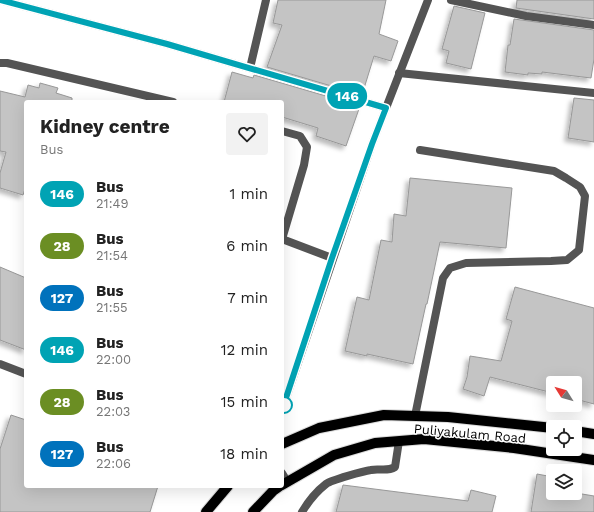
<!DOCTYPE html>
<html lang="en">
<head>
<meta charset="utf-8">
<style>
	body { margin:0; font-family:"Work Sans",sans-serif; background:#f2f2f2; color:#222; height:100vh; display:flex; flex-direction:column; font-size:15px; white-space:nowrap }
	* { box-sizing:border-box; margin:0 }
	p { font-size:13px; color:#767676 }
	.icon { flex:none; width:22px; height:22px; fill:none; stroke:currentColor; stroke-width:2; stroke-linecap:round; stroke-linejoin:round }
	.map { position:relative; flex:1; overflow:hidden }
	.details { position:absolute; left:24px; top:100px; width:260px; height:388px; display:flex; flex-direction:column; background:#fff; border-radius:4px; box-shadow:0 4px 16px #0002 }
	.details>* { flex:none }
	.badge { padding:0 8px; border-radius:13px; font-size:14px; line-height:26px }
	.needle { width:26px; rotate:307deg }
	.fabs { position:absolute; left:546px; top:376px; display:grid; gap:8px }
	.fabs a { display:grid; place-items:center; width:36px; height:36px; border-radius:4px; background:#fff; box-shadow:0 4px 16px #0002; font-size:20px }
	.map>.badge { position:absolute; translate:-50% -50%; box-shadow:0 0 0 2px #fff }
	.round { display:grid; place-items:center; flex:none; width:42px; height:42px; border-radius:4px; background:#f2f2f2 }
	.headline { display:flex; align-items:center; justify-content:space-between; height:68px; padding:0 16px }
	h1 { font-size:19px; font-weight:700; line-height:30px }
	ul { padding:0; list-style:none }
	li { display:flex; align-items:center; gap:12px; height:52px; padding:0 16px }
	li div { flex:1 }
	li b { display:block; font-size:15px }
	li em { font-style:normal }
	li .badge { min-width:44px; font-weight:700; text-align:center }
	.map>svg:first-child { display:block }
	.building { fill:#c4c4c4; stroke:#989898; filter:url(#shadow) }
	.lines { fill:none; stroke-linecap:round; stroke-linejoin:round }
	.primary-casing { stroke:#dbdbdb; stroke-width:12 }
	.lane { stroke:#545454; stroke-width:8 }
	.street { stroke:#545454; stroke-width:8 }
	.primary { stroke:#000; stroke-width:10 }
	.line-casing { stroke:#fff; stroke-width:9 }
	.line { stroke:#00a3b4; stroke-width:6 }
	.stop-dot { fill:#fff; stroke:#00a3b4; stroke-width:2 }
	.labels { text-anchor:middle; stroke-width:3; stroke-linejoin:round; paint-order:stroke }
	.street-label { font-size:13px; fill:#000; stroke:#fff }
</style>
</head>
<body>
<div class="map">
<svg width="594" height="512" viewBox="0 0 594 512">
	<defs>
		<filter id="shadow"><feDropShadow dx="-3.5" dy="3.5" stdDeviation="2" flood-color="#0004"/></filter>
	</defs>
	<rect width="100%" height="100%" fill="#fff"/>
	<g class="building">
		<polygon points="278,0 386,0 379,34 398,41 391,61 374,56 362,95 267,67 282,25 273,23"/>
		<polygon points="517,0 594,0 594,19 516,8"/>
		<polygon points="454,6 485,13 471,69 446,63 449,51 442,49"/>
		<polygon points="514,19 594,30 594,59 591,78 542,72 542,74 528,73 528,75 505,72 508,45 510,45"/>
		<polygon points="232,72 253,78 254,75 360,106 346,146 316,136 318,128 282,117 282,102 224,102"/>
		<polygon points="40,83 58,88 56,93 72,98 72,102 26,102 26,186 23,195 0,188 0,173 6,152 0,151 0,91 25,97 28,85 39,88"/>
		<polygon points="574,98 594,100 594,142 568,138"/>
		<polygon points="410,178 512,188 506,248 440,242 427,304 426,304 413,364 367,354 367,356 345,351 357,297 369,300 381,240 392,242 394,214 406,216"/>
		<polygon points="0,267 26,278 26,350 0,340"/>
		<polygon points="515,287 594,308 594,404 575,399 575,383 553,383 553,393 490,377 484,396 463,389 467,377 470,356 501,361 512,321 506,319"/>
		<polygon points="11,415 26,420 26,486 158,486 150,512 0,512 0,449"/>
		<polygon points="537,474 553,477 553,493 576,493 594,496 594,512 531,512"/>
		<polygon points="343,485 468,501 471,490 496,496 492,512 336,512"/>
	</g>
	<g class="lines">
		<defs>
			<g id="primary">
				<polyline points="575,431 594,434"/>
				<polyline points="282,444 319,428 384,415 448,417 553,428"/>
				<polyline points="282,485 334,455 375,443 424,439 514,448 594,460"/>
				<polyline points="206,512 228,486"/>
				<polyline points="253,512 273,491 280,486"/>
			</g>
		</defs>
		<use href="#primary" class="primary-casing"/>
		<g class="lane">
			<polyline points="0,63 7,63 173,102"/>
			<polyline points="282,131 300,136 307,147 304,165 282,239 332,258"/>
			<polyline points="0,364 26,374"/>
			<polyline points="415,416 443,278 450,268 466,263 551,261 567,260 579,250 585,196 580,187 566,178 554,171 420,150"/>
			<path d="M 302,512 C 308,502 317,491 326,484 C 331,480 364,471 371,470 C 379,468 387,472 395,467 L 399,441"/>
		</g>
		<g class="street">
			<polyline points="0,0 167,44 386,108"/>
			<polyline points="451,0 526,16 594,25"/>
			<polyline points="250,68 266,0"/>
			<polyline points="399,73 594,93"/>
			<polyline points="282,410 372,144 428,0"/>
			<polyline points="282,473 287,481"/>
		</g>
		<use href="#primary" class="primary"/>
	</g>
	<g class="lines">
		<defs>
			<polyline id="line" points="0,0 167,44 386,108 372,144 332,258 282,410"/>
		</defs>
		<use href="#line" class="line-casing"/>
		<use href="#line" class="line"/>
	</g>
	<circle class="stop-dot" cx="284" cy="405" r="8"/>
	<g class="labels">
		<g class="street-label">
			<text transform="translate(470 433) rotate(5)" y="5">Puliyakulam Road</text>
		</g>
	</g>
</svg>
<div class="fabs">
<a><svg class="needle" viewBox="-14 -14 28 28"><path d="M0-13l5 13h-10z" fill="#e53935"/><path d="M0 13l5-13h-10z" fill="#767676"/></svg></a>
<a><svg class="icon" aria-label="locate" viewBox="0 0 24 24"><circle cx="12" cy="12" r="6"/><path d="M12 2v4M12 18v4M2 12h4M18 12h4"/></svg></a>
<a><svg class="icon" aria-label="layers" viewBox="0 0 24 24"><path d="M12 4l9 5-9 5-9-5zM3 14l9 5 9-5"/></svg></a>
</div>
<b class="badge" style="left:347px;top:96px;background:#00a3b4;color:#fff">146</b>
<section class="details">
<div class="headline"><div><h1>Kidney centre</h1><p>Bus</p></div><a class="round"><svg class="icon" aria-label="heart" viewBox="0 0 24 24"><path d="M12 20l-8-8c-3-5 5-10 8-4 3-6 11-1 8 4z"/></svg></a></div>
<ul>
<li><span class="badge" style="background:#00a3b4;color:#fff">146</span><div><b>Bus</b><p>21:49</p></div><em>1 min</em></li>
<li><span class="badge" style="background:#6b8e23;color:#fff">28</span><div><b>Bus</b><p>21:54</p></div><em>6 min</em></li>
<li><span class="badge" style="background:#0072bc;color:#fff">127</span><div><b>Bus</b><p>21:55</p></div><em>7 min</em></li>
<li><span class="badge" style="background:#00a3b4;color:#fff">146</span><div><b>Bus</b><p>22:00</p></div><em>12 min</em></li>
<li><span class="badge" style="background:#6b8e23;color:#fff">28</span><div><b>Bus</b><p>22:03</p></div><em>15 min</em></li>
<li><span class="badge" style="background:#0072bc;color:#fff">127</span><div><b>Bus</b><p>22:06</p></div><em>18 min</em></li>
</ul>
</section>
</div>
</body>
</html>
